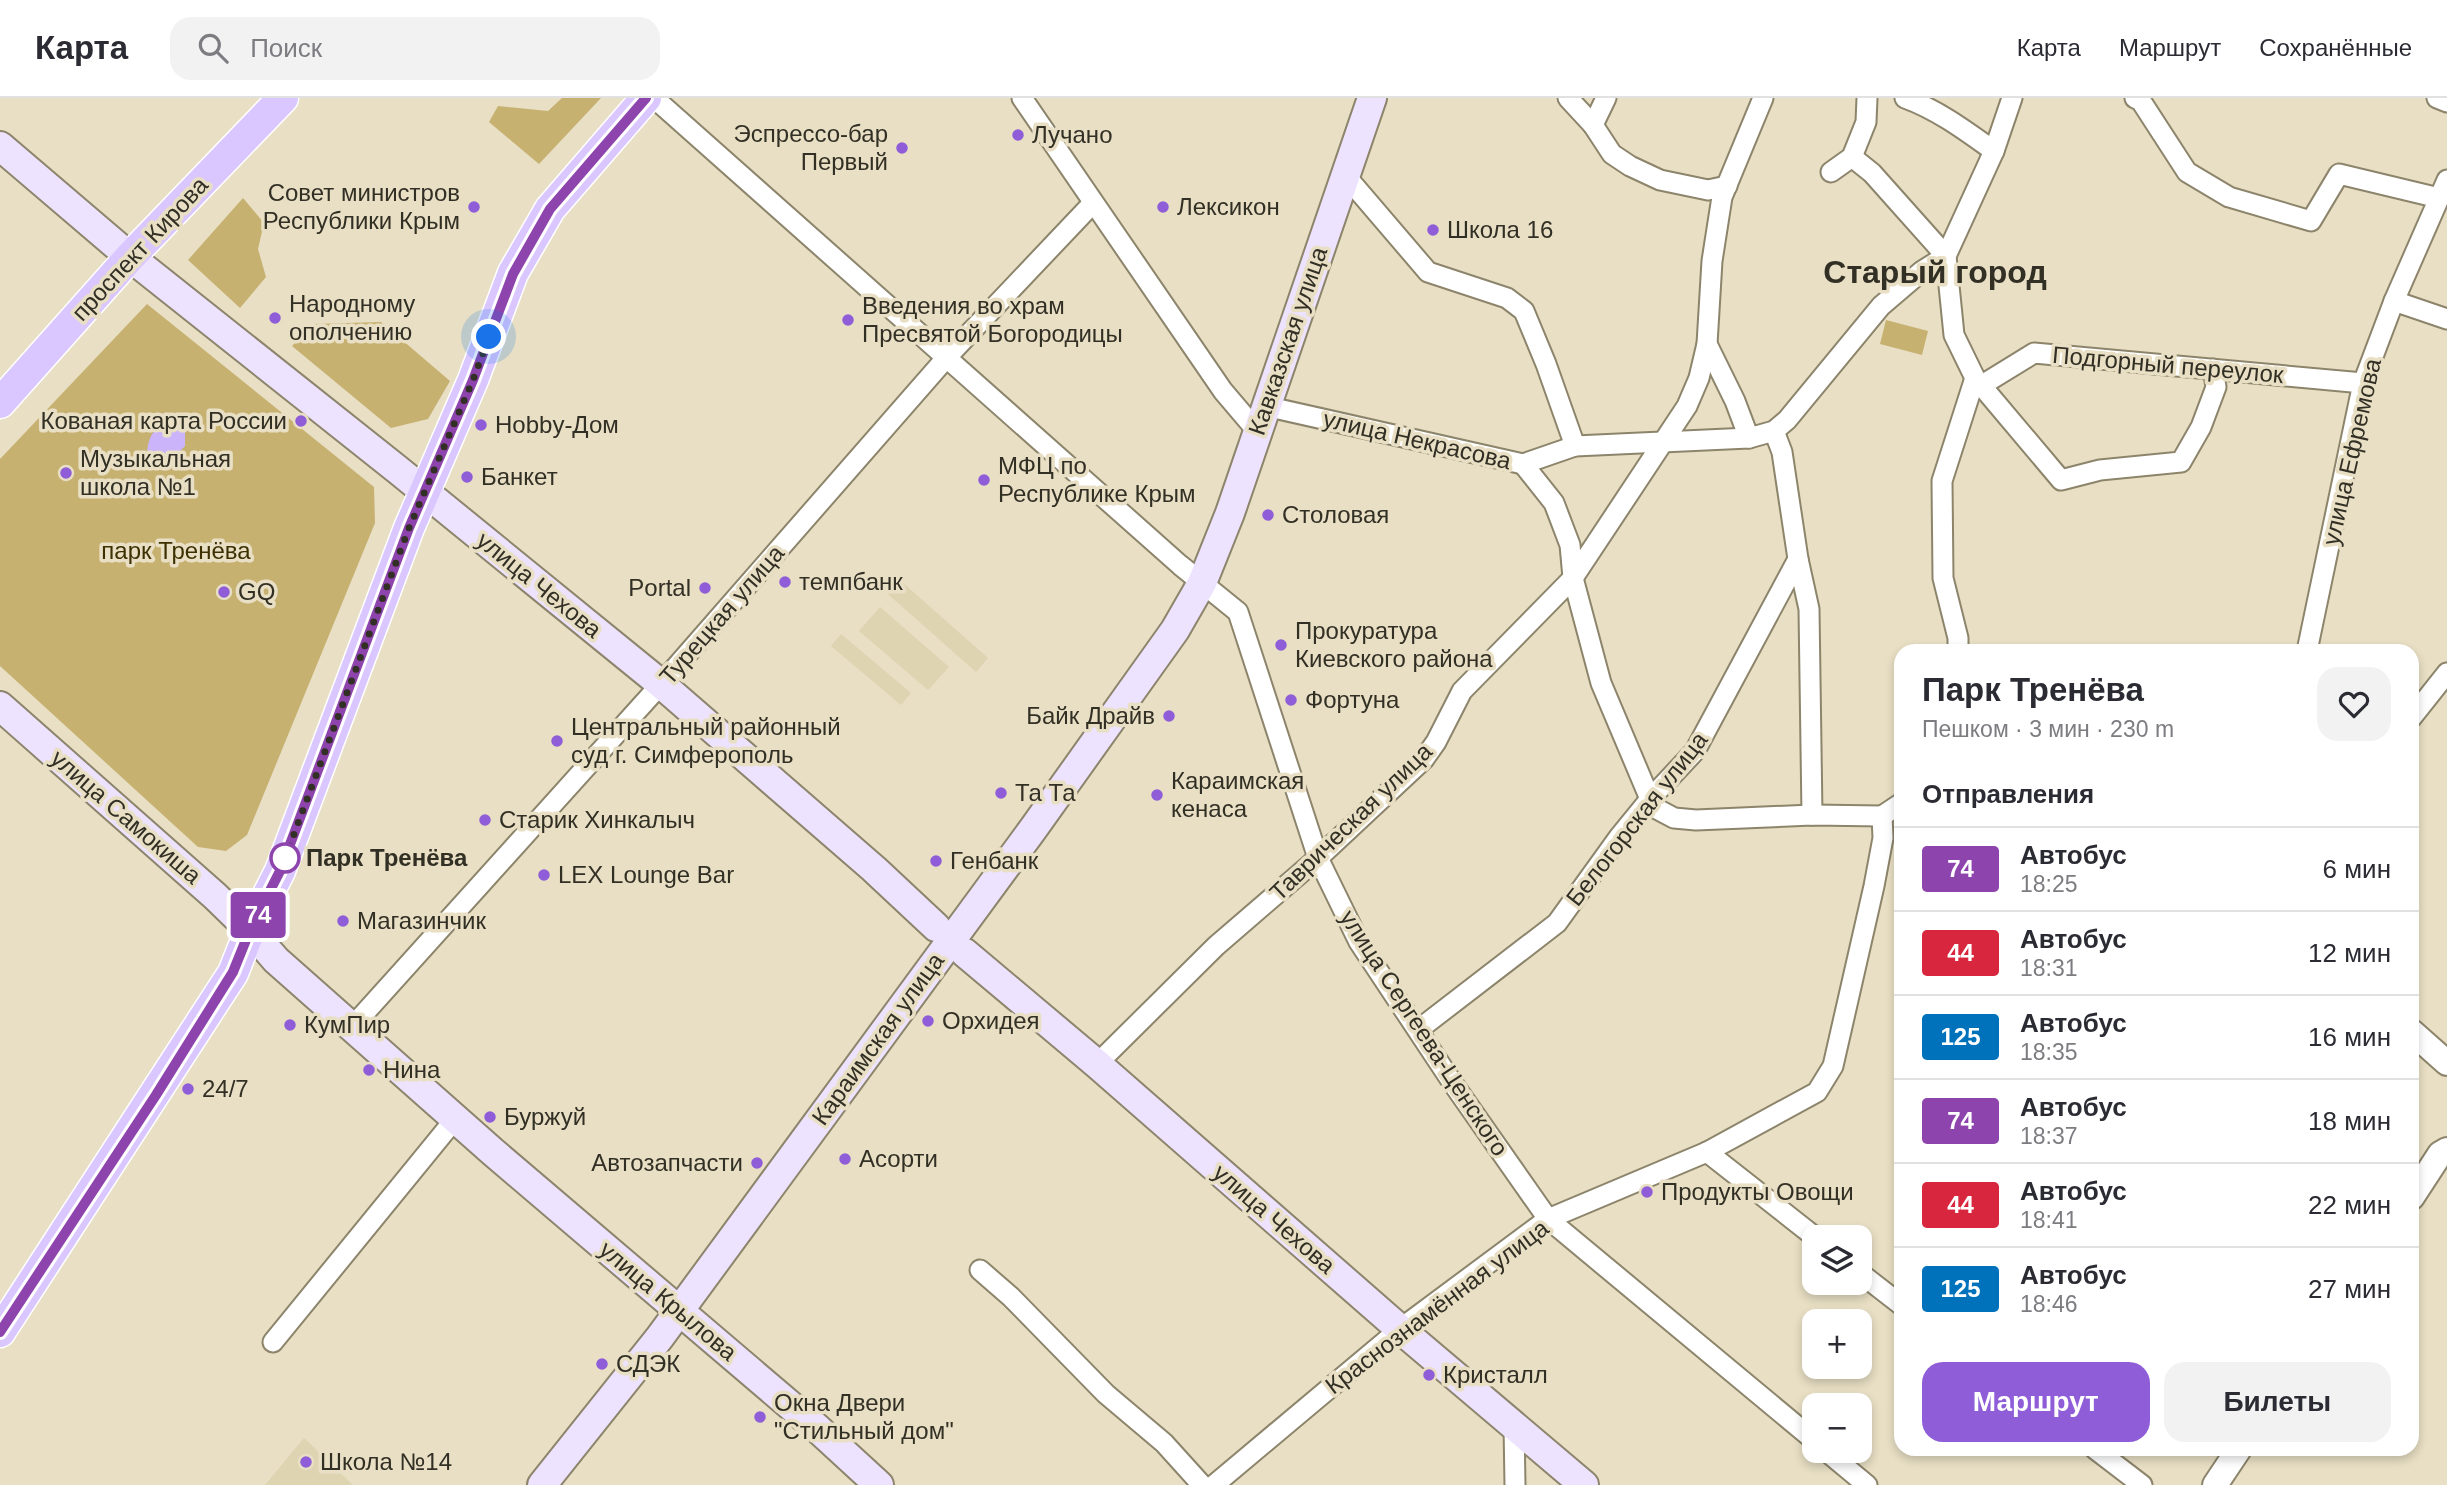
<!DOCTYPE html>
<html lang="ru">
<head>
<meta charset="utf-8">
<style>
	body { margin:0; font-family:Arial,sans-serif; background:#f2f2f3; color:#2b2b33; height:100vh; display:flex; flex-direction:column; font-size:26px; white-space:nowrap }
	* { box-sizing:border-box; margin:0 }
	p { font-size:23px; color:#7c7c81 }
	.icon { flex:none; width:38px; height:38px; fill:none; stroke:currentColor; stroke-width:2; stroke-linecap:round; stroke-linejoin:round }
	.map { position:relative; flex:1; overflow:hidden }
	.drawer { position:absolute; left:1894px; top:546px; width:525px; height:812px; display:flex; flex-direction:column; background:#fff; border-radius:21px; box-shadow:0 4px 10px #0003 }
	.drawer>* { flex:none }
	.badge { padding:0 14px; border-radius:5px; font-size:24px; line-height:46px }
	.buttons { position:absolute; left:1802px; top:1127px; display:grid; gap:14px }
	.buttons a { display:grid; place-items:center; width:70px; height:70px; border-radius:14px; background:#fff; box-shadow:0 4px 10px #0003; font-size:35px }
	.you { position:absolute; width:35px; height:35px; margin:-18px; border:5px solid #fff; border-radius:50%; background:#1a73e8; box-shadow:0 0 0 10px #1a73e833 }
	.map>.badge { position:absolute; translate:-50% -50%; box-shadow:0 0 0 4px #fff }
	h2 { padding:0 28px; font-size:26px; line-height:63px }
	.round { display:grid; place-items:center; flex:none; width:74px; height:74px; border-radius:21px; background:#f2f2f3 }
	.headline { display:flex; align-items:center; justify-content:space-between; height:119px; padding:0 28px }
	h1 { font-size:33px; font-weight:700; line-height:52px }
	.button { display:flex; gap:14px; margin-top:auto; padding:14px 28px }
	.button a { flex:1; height:80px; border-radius:21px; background:#8f5dd7; color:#fff; font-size:28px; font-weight:700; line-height:80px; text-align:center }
	.button a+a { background:#f2f2f3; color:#2b2b33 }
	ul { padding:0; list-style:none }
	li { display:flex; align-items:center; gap:21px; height:84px; padding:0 28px; border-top:2px solid #e1e1e2 }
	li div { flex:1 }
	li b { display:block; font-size:26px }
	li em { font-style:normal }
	li .badge { min-width:77px; font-weight:700; text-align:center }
	header { display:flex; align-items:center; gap:42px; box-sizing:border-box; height:98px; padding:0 35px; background:#fff; border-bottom:2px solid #e1e1e2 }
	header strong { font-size:33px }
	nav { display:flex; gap:38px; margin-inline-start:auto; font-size:24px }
	.search { width:490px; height:63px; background:#f2f2f3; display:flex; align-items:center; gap:18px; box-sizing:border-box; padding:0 24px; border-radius:21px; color:#7c7c81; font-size:26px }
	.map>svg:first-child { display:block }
	.built { fill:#dfd4b2 }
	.green { fill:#c7b171 }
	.water { fill:#ccb4fb }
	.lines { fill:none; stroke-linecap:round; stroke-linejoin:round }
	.minor-casing { stroke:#8c846b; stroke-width:23 }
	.tertiary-casing { stroke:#8c846b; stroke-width:28 }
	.secondary-casing { stroke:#8c846b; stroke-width:32 }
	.primary-casing { stroke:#fff; stroke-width:33 }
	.minor { stroke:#fff; stroke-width:19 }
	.tertiary { stroke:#fff; stroke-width:24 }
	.secondary { stroke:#ede3ff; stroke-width:28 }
	.primary { stroke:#dbc7ff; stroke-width:30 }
	.line-casing { stroke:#fff; stroke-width:16 }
	.line { stroke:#8e44ad; stroke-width:10 }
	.walk { stroke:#322f25; stroke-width:7; stroke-dasharray:0 12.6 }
	.poi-dot { fill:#8f5dd7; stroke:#e8dfc4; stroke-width:2.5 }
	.stop-dot { fill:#fff; stroke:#8e44ad; stroke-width:3.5 }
	.labels { text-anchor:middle; stroke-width:7; stroke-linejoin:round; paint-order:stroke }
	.poi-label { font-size:24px; fill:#322f25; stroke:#e8dfc4; text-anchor:start }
	.street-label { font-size:24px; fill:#322f25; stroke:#e8dfc4 }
	.park-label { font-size:24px; fill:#3d3002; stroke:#e8dfc4 }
	.stop-label { font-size:24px; font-weight:bold; fill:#322f25; stroke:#e8dfc4; text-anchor:start }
	.district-label { font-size:32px; font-weight:bold; fill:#322f25; stroke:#e8dfc4 }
</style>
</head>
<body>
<header>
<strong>Карта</strong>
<div class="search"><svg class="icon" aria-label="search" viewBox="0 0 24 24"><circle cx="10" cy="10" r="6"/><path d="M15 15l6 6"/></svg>Поиск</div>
<nav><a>Карта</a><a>Маршрут</a><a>Сохранённые</a></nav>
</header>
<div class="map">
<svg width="2447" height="1387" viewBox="0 0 2447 1387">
	<rect width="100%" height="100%" fill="#e8dfc4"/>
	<g class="built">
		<polygon points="894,477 988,560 976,574 881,490"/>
		<polygon points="880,509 949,569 928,592 859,533"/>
		<polygon points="841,536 911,595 901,607 831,548"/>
		<polygon points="304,1340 353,1387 265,1387"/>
	</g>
	<g class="green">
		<polygon points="562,0 601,0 539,66 489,24 498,8 548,13"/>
		<polygon points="243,100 264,125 258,151 266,179 240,210 188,162"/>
		<polygon points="147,206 374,389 375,425 247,737 226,753 198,749 0,568 0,361"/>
		<polygon points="1886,222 1928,233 1922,257 1880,246"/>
		<polygon points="381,224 450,283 428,321 391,330 292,248 313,226"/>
	</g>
	<path class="water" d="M 175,322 L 185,329 L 185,348 L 170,363 L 155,365 L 147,357 C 147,339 156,324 175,322 Z"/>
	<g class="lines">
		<defs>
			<g id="minor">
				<polyline points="654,0 1180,467 1238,514 1318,760 1359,844 1454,987 1548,1121 1815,1343"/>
				<polyline points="1022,0 1223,293 1257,333"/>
				<polyline points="1568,0 1593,27 1612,56 1630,68 1660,82 1708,92 1727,88"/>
				<path d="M 1905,0 C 1938,12 1966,33 1994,53"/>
				<polyline points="2135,0 2141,3 2187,74 2229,99 2311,123 2339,76 2439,100"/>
				<polyline points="2437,0 2447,4"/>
				<polyline points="1593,27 1606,0"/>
				<polyline points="1852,59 1872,75 1946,158 1954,237 1975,280 2061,382 2100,372 2181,364 2201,329 2216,289 2213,271"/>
				<polyline points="1831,74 1852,59 1866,24 1867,0"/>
				<polyline points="1345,77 1428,174 1507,200 1524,213 1546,266 1575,348"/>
				<polyline points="2394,203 2447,221"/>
				<polyline points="1707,246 1735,303 1749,340"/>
				<polyline points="1982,287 2034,255 2363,285"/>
				<polyline points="1265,308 1523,366 1575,348 1749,340 1774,333 1787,322 1881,208 1922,173 1946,158 1994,53 2012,0"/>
				<polyline points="1774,333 1782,354 1798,461 1809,511 1812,717"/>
				<polyline points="1523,366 1554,405 1570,447 1573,480 1601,585 1650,701 1657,711 1674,720 1696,722 1812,717 1882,718"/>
				<polyline points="1958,553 1958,540 1943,480 1942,383 1975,280"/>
				<polyline points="2307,553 2363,285 2394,203 2447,82"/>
				<polyline points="2412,619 2447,575"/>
				<polyline points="1882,718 1900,706"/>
				<polyline points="352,929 661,586 947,259 1093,105"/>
				<polyline points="1418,932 1557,825 1619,739 1650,701 1695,653 1798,461"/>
				<polyline points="1097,966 1216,848 1318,760 1424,661 1436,644 1462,593 1573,480 1687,308 1699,280 1707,246 1712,163 1722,99 1763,0"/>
				<polyline points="1707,1054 1815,1139"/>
				<polyline points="980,1172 1011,1199 1106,1296 1164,1345 1202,1387"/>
				<polyline points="1860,1175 1900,1206"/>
				<polyline points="273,1244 455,1021"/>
				<polyline points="1514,1327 1515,1387"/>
				<polyline points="2095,1351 2142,1387"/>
				<polyline points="1826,1353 1867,1387"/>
				<polyline points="1214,1387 1400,1231 1548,1121 1707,1054 1817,994 1833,968 1874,788 1883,740 1882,718"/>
			</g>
			<g id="tertiary">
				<polyline points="2412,934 2447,965"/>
				<polyline points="2412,1099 2440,1056 2447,1052"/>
				<polyline points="2215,1387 2239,1351"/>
			</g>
			<g id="secondary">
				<polyline points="0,48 130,159 398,372 661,586 874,771 936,829"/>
				<polyline points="0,608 215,798 250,832 276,862 493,1054 818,1331 879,1387"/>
				<polyline points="965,855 1097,966 1400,1231 1584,1387"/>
				<polyline points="542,1387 660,1239 1033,731 1175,532 1202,485 1230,415 1372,0"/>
			</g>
			<g id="primary">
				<polyline points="0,305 130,159 283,0"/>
				<polyline points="0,1234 233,875 250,832 280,773 409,430 473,282 513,175 550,111 646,0"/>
			</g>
		</defs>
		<use href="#minor" class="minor-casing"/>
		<use href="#tertiary" class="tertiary-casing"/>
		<use href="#secondary" class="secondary-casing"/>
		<use href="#primary" class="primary-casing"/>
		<use href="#minor" class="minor"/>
		<use href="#tertiary" class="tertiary"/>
		<use href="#secondary" class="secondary"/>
		<use href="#primary" class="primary"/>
	</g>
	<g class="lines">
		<defs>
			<polyline id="line" points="0,1234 156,997 233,874 250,832 280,773 409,430 473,282 513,176 550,111 646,0"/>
		</defs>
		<use href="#line" class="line-casing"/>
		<use href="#line" class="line"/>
		<polyline class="walk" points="285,760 409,430 473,282 489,239"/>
	</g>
	<g class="poi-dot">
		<circle cx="1018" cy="37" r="7"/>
		<circle cx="902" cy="50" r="7"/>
		<circle cx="474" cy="109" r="7"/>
		<circle cx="1163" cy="109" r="7"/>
		<circle cx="1433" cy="132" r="7"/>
		<circle cx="275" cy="220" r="7"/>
		<circle cx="848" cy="222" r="7"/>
		<circle cx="301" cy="323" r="7"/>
		<circle cx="481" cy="327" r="7"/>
		<circle cx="66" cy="375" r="7"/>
		<circle cx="467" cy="379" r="7"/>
		<circle cx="984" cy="382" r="7"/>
		<circle cx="1268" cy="417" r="7"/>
		<circle cx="785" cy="484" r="7"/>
		<circle cx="705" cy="490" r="7"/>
		<circle cx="224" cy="494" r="7"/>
		<circle cx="1281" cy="547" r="7"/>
		<circle cx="1291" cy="602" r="7"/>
		<circle cx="1169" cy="618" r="7"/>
		<circle cx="557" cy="643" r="7"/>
		<circle cx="1001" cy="695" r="7"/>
		<circle cx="1157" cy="697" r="7"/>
		<circle cx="485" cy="722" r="7"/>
		<circle cx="936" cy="763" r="7"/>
		<circle cx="544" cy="777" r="7"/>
		<circle cx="343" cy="823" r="7"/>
		<circle cx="928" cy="923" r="7"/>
		<circle cx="290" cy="927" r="7"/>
		<circle cx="369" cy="972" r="7"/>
		<circle cx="188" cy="991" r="7"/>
		<circle cx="490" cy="1019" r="7"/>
		<circle cx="845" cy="1061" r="7"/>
		<circle cx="757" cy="1065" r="7"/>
		<circle cx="1647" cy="1094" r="7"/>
		<circle cx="602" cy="1266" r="7"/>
		<circle cx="1429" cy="1277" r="7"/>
		<circle cx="760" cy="1319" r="7"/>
		<circle cx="306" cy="1364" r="7"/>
	</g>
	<circle class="stop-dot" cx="285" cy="760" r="14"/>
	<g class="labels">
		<g class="poi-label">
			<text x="888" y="44" text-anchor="end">Эспрессо-бар<tspan x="888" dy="28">Первый</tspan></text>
			<text x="1032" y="45">Лучано</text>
			<text x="460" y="103" text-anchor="end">Совет министров<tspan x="460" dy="28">Республики Крым</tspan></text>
			<text x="1177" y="117">Лексикон</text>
			<text x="1447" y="140">Школа 16</text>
			<text x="289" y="214">Народному<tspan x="289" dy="28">ополчению</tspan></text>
			<text x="862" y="216">Введения во храм<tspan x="862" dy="28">Пресвятой Богородицы</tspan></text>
			<text x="287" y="331" text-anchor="end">Кованая карта России</text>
			<text x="495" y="335">Hobby-Дом</text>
			<text x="80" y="369">Музыкальная<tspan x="80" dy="28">школа №1</tspan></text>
			<text x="998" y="376">МФЦ по<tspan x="998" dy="28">Республике Крым</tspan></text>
			<text x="481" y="387">Банкет</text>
			<text x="1282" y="425">Столовая</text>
			<text x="799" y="492">темпбанк</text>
			<text x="691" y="498" text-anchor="end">Portal</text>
			<text x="238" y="502">GQ</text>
			<text x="1295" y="541">Прокуратура<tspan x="1295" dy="28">Киевского района</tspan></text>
			<text x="1305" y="610">Фортуна</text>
			<text x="1155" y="626" text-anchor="end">Байк Драйв</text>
			<text x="571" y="637">Центральный районный<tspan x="571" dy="28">суд г. Симферополь</tspan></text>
			<text x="1171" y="691">Караимская<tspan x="1171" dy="28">кенаса</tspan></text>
			<text x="1015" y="703">Та Та</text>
			<text x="499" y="730">Старик Хинкалыч</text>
			<text x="950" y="771">Генбанк</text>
			<text x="558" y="785">LEX Lounge Bar</text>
			<text x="357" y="831">Магазинчик</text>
			<text x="942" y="931">Орхидея</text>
			<text x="304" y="935">КумПир</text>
			<text x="383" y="980">Нина</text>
			<text x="202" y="999">24/7</text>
			<text x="504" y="1027">Буржуй</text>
			<text x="859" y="1069">Асорти</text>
			<text x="743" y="1073" text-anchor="end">Автозапчасти</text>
			<text x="1661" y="1102">Продукты Овощи</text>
			<text x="616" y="1274">СДЭК</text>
			<text x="1443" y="1285">Кристалл</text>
			<text x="774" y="1313">Окна Двери<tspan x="774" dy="28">"Стильный дом"</tspan></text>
			<text x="320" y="1372">Школа №14</text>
		</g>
		<g class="street-label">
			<text transform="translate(140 151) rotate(-47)" y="8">проспект Кирова</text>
			<text transform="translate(1288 243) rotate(-71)" y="8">Кавказская улица</text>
			<text transform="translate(2168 267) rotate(5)" y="8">Подгорный переулок</text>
			<text transform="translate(1417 342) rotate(13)" y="8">улица Некрасова</text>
			<text transform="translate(2352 354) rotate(-77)" y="8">улица Ефремова</text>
			<text transform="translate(539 487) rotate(39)" y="8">улица Чехова</text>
			<text transform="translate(722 517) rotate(-49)" y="8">Турецкая улица</text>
			<text transform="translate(126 719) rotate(41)" y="8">улица Самокиша</text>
			<text transform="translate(1637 721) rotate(-52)" y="8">Белогорская улица</text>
			<text transform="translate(1351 724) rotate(-44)" y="8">Таврическая улица</text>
			<text transform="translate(1424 935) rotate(57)" y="8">улица Сергеева-Ценского</text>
			<text transform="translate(878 941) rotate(-54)" y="8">Караимская улица</text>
			<text transform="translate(1274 1121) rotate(41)" y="8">улица Чехова</text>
			<text transform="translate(668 1203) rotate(40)" y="8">улица Крылова</text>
			<text transform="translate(1437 1209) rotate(-37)" y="8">Краснознамённая улица</text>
		</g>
		<g class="park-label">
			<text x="176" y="461">парк Тренёва</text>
		</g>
		<g class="stop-label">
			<text x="306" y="768">Парк Тренёва</text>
		</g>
		<g class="district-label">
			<text x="1935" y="185">Старый город</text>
		</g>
	</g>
</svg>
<div class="buttons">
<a><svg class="icon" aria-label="layers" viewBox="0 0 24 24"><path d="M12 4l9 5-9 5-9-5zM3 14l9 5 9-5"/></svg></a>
<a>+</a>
<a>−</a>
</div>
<div class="you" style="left:489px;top:239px"></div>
<b class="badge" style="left:258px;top:817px;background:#8e44ad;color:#fff">74</b>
<section class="drawer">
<div class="headline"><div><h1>Парк Тренёва</h1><p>Пешком · 3 мин · 230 m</p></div><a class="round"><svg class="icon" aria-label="heart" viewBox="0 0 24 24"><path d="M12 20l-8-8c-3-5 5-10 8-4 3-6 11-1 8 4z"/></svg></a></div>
<h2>Отправления</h2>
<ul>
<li><span class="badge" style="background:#8e44ad;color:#fff">74</span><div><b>Автобус</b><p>18:25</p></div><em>6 мин</em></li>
<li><span class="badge" style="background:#d7263d;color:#fff">44</span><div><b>Автобус</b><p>18:31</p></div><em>12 мин</em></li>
<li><span class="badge" style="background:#0072bc;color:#fff">125</span><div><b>Автобус</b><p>18:35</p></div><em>16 мин</em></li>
<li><span class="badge" style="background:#8e44ad;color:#fff">74</span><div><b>Автобус</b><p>18:37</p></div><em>18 мин</em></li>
<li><span class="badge" style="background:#d7263d;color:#fff">44</span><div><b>Автобус</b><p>18:41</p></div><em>22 мин</em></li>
<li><span class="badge" style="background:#0072bc;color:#fff">125</span><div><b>Автобус</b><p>18:46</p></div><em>27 мин</em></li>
</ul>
<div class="button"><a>Маршрут</a><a>Билеты</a></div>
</section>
</div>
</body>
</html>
